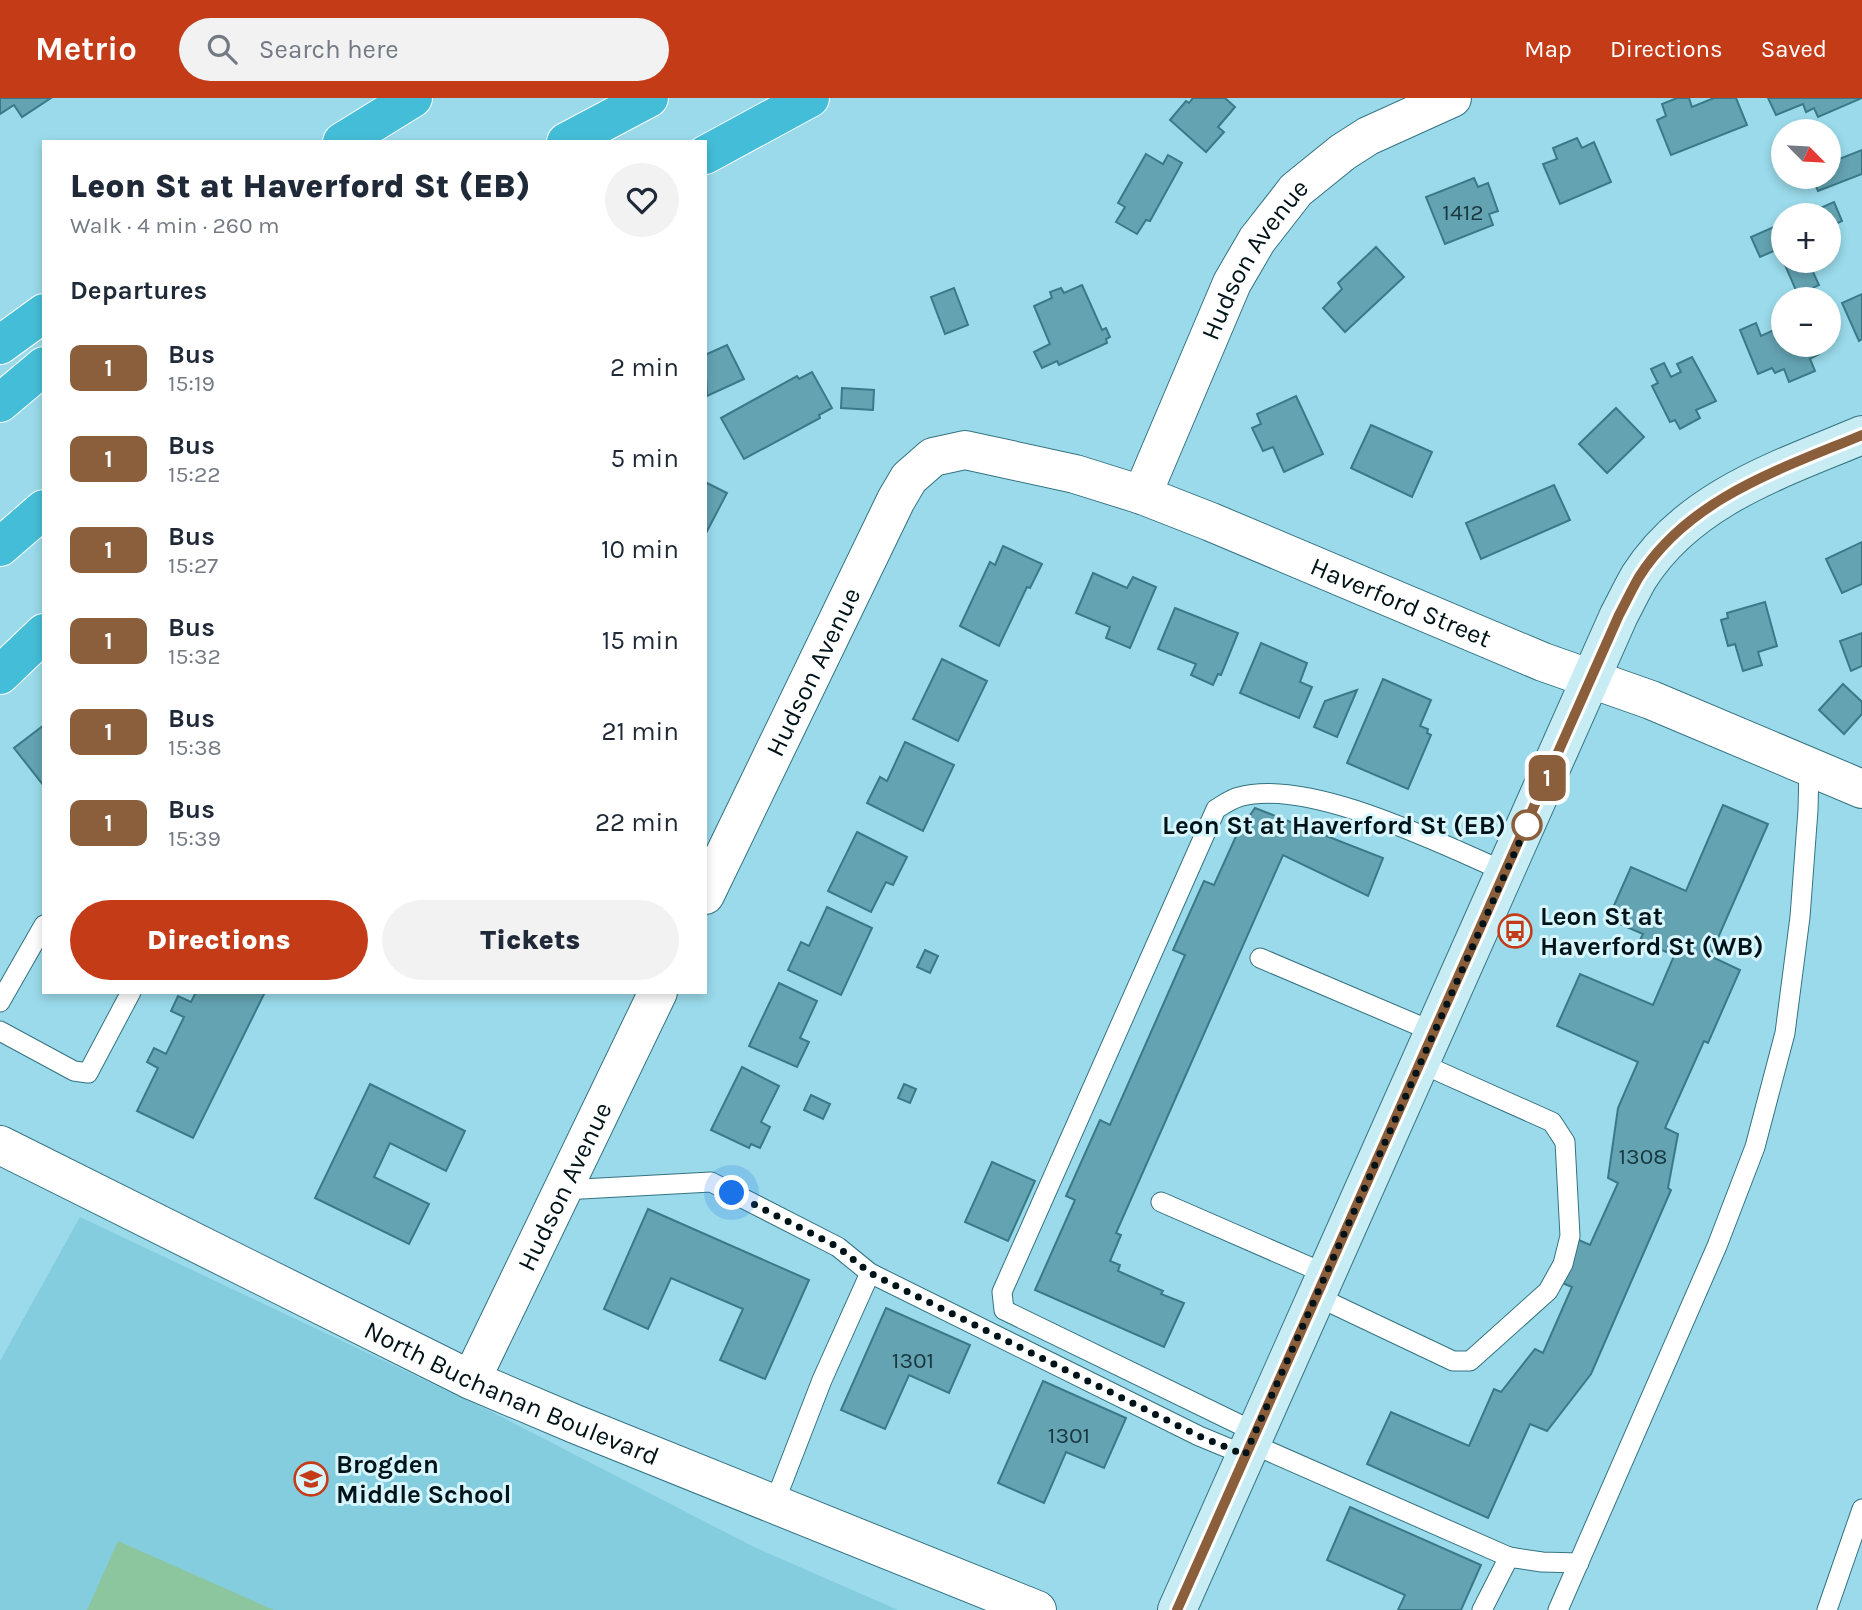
<!DOCTYPE html>
<html lang="en">
<head>
<meta charset="utf-8">
<style>
	body { margin:0; font-family:Karla,sans-serif; background:#f2f2f3; color:#1f2937; height:100vh; display:flex; flex-direction:column; font-size:26px; white-space:nowrap }
	* { box-sizing:border-box; margin:0 }
	p { font-size:23px; color:#747a83 }
	.icon { flex:none; width:38px; height:38px; fill:none; stroke:currentColor; stroke-width:2; stroke-linecap:round; stroke-linejoin:round }
	.map { position:relative; flex:1; overflow:hidden }
	.details { position:absolute; left:42px; top:42px; width:665px; height:854px; display:flex; flex-direction:column; background:#fff; border-radius:0px; box-shadow:0 4px 10px #0003 }
	.details>* { flex:none }
	.badge { padding:0 14px; border-radius:10px; font-size:24px; line-height:46px }
	.needle { width:46px; rotate:114deg }
	.tools { position:absolute; left:1771px; top:21px; display:grid; gap:14px }
	.tools a { display:grid; place-items:center; width:70px; height:70px; border-radius:50%; background:#fff; box-shadow:0 4px 10px #0003; font-size:35px }
	.you { position:absolute; width:35px; height:35px; margin:-18px; border:5px solid #fff; border-radius:50%; background:#1a73e8; box-shadow:0 0 0 10px #1a73e833 }
	.map>.badge { position:absolute; translate:-50% -50%; box-shadow:0 0 0 4px #fff }
	h2 { padding:0 28px; font-size:26px; line-height:63px }
	.round { display:grid; place-items:center; flex:none; width:74px; height:74px; border-radius:37px; background:#f2f2f3 }
	.summary { display:flex; align-items:center; justify-content:space-between; height:119px; padding:0 28px }
	h1 { font-size:33px; font-weight:800; line-height:52px }
	.cta { display:flex; gap:14px; margin-top:auto; padding:14px 28px }
	.cta a { flex:1; height:80px; border-radius:42px; background:#c43b18; color:#fff; font-size:28px; font-weight:800; line-height:80px; text-align:center }
	.cta a+a { background:#f2f2f3; color:#1f2937 }
	ul { padding:0; list-style:none }
	li { display:flex; align-items:center; gap:21px; height:91px; padding:0 28px }
	li div { flex:1 }
	li b { display:block; font-size:26px }
	li em { font-style:normal }
	li .badge { min-width:77px; font-weight:700; text-align:center }
	header { display:flex; align-items:center; gap:42px; box-sizing:border-box; height:98px; padding:0 35px; background:#c43b18; color:#fff }
	header strong { font-size:33px }
	nav { display:flex; gap:38px; margin-inline-start:auto; font-size:24px }
	.search { width:490px; height:63px; background:#f2f2f3; display:flex; align-items:center; gap:18px; box-sizing:border-box; padding:0 24px; border-radius:38px; color:#747a83; font-size:26px }
	.map>svg:first-child { display:block }
	.built { fill:#84cddf }
	.green { fill:#8cc69f }
	.building { fill:#64a3b2; stroke:#3a7a88; stroke-width:2 }
	.lines { fill:none; stroke-linecap:round; stroke-linejoin:round }
	.lane-casing { stroke:#347381; stroke-width:21 }
	.street-casing { stroke:#347381; stroke-width:40 }
	.secondary-casing { stroke:#347381; stroke-width:40 }
	.highway-casing { stroke:#fff; stroke-width:40 }
	.lane { stroke:#fff; stroke-width:19 }
	.street { stroke:#fff; stroke-width:38 }
	.secondary { stroke:#c7ecf3; stroke-width:38 }
	.highway { stroke:#44bed8; stroke-width:38 }
	.line-casing { stroke:#fff; stroke-width:16 }
	.line { stroke:#8b5e3c; stroke-width:10 }
	.walk { stroke:#001318; stroke-width:7; stroke-dasharray:0 12.6 }
	.stop-dot { fill:#fff; stroke:#8b5e3c; stroke-width:3.5 }
	.labels { text-anchor:middle; stroke-width:6; stroke-linejoin:round; paint-order:stroke }
	.number-label { font-size:23px; fill:#19373e }
	.street-label { font-size:26px; fill:#001318; stroke:#d6f5fd }
	.stop-label { font-size:26px; font-weight:bold; fill:#001318; stroke:#d6f5fd; text-anchor:end }
	.poi-label { font-size:26px; font-weight:bold; fill:#001318; stroke:#d6f5fd; text-anchor:start }
</style>
</head>
<body>
<header>
<strong>Metrio</strong>
<div class="search"><svg class="icon" aria-label="search" viewBox="0 0 24 24"><circle cx="10" cy="10" r="6"/><path d="M15 15l6 6"/></svg>Search here</div>
<nav><a>Map</a><a>Directions</a><a>Saved</a></nav>
</header>
<div class="map">
<svg width="1862" height="1512" viewBox="0 0 1862 1512">
	<rect width="100%" height="100%" fill="#9adaea"/>
	<polygon class="built" points="80,1119 490,1313 754,1449 898,1512 0,1512 0,1263"/>
	<polygon class="green" points="118,1443 274,1512 87,1512"/>
	<g class="building">
		<polygon points="0,0 51,0 22,19 14,7 0,16"/>
		<polygon points="1193,0 1225,0 1235,9 1218,29 1224,34 1206,54 1170,22 1186,3 1189,5"/>
		<polygon points="1677,0 1689,0 1692,9 1714,0 1736,0 1747,27 1671,57 1657,22 1666,18 1662,6"/>
		<polygon points="1768,0 1862,0 1818,19 1814,10 1806,14 1803,6 1776,17"/>
		<polygon points="1577,40 1582,50 1594,44 1611,84 1560,106 1543,66 1557,61 1553,50"/>
		<polygon points="1862,52 1862,76 1818,93 1812,79 1829,79 1829,65"/>
		<polygon points="1146,56 1163,66 1168,57 1182,65 1150,123 1146,122 1137,136 1116,124 1125,109 1118,105"/>
		<polygon points="1474,80 1478,89 1488,85 1498,113 1489,116 1493,127 1445,146 1426,99"/>
		<polygon points="1834,104 1842,123 1829,129 1829,117 1809,117 1809,115"/>
		<polygon points="1783,125 1783,163 1808,163 1819,187 1798,197 1778,151 1760,159 1751,139"/>
		<polygon points="1376,149 1404,179 1345,234 1323,210 1342,191 1338,185"/>
		<polygon points="1082,187 1102,232 1106,230 1110,239 1106,241 1107,245 1059,267 1057,263 1042,270 1034,254 1050,246 1034,208 1052,200 1050,194 1061,190 1064,195"/>
		<polygon points="954,190 968,227 945,236 931,199"/>
		<polygon points="1862,196 1862,241 1859,243 1842,205"/>
		<polygon points="1756,225 1761,238 1783,228 1783,247 1826,247 1826,248 1817,252 1819,256 1810,261 1815,273 1789,284 1784,271 1775,275 1772,270 1758,276 1740,232"/>
		<polygon points="727,247 744,281 707,298 705,257"/>
		<polygon points="1692,259 1716,303 1696,312 1700,320 1680,331 1675,322 1670,324 1652,288 1658,285 1651,271 1664,265 1671,279 1681,274 1677,266"/>
		<polygon points="812,274 832,310 819,317 820,320 744,361 721,320 797,278 799,281"/>
		<polygon points="842,290 874,292 873,312 841,310"/>
		<polygon points="1296,298 1323,356 1284,374 1273,349 1263,353 1252,330 1261,326 1257,316"/>
		<polygon points="1616,310 1644,339 1607,375 1579,346"/>
		<polygon points="1371,327 1432,354 1412,399 1351,370"/>
		<polygon points="705,384 727,395 705,437"/>
		<polygon points="1554,387 1570,422 1481,461 1466,425"/>
		<polygon points="1862,444 1862,486 1842,495 1826,461"/>
		<polygon points="1003,448 1042,466 1030,490 1027,489 999,548 960,528 990,464 995,467"/>
		<polygon points="1093,475 1127,490 1133,479 1156,489 1130,550 1106,540 1110,529 1076,515"/>
		<polygon points="1765,504 1777,548 1758,554 1762,567 1743,573 1735,546 1728,548 1721,522 1728,520 1727,515"/>
		<polygon points="1175,510 1238,535 1221,577 1218,576 1213,587 1191,577 1196,566 1158,551"/>
		<polygon points="1862,535 1862,568 1851,573 1840,543"/>
		<polygon points="1261,545 1307,565 1300,584 1312,589 1299,620 1240,595"/>
		<polygon points="942,561 987,583 958,643 913,621"/>
		<polygon points="1383,581 1431,602 1420,628 1428,631 1427,635 1431,637 1408,691 1347,665"/>
		<polygon points="1843,586 1862,604 1862,616 1844,636 1819,612"/>
		<polygon points="1357,592 1337,639 1314,629 1325,603"/>
		<polygon points="44,627 44,688 14,650"/>
		<polygon points="905,644 954,667 923,733 867,705 880,679 887,683"/>
		<polygon points="1723,707 1768,726 1710,858 1740,872 1708,945 1704,943 1665,1030 1678,1036 1668,1090 1671,1092 1591,1276 1547,1333 1530,1326 1488,1420 1367,1366 1391,1314 1469,1348 1494,1291 1501,1294 1535,1251 1543,1255 1572,1189 1560,1184 1579,1142 1590,1147 1618,1085 1608,1080 1618,1010 1638,964 1557,928 1580,876 1653,907 1677,851 1669,847 1666,854 1640,842 1643,836 1608,821 1631,769 1686,793"/>
		<polygon points="1255,710 1383,760 1368,798 1283,757 1116,1135 1121,1137 1110,1163 1120,1167 1118,1173 1163,1193 1161,1196 1184,1205 1164,1249 1035,1192 1075,1102 1066,1098 1100,1022 1110,1027 1185,857 1173,852 1204,783 1214,787 1237,736"/>
		<polygon points="857,734 907,759 893,787 886,784 871,814 828,793"/>
		<polygon points="827,809 872,830 841,897 788,872 801,844 809,848"/>
		<polygon points="925,852 938,858 930,875 917,869"/>
		<polygon points="779,885 817,903 800,940 809,944 797,969 749,948"/>
		<polygon points="196,894 265,894 193,1040 137,1013 158,970 147,964 154,950 166,956 184,919 171,913 178,898 191,904"/>
		<polygon points="742,969 779,988 761,1024 770,1029 760,1050 751,1046 749,1050 711,1032"/>
		<polygon points="370,986 465,1033 446,1073 390,1045 374,1079 429,1106 409,1146 315,1100"/>
		<polygon points="904,986 916,991 910,1005 898,1000"/>
		<polygon points="811,997 830,1006 823,1021 804,1012"/>
		<polygon points="992,1064 1035,1083 1008,1143 965,1124"/>
		<polygon points="648,1111 809,1182 765,1281 720,1262 743,1211 671,1180 648,1231 604,1211"/>
		<polygon points="886,1210 970,1247 949,1295 909,1277 885,1331 841,1312"/>
		<polygon points="1043,1283 1126,1320 1104,1370 1066,1354 1044,1405 998,1385"/>
		<polygon points="1350,1409 1481,1467 1461,1512 1398,1512 1405,1497 1327,1462"/>
	</g>
	<g class="lines">
		<defs>
			<g id="lane">
				<polyline points="1260,860 1434,934"/>
				<polyline points="0,904 44,827"/>
				<polyline points="0,933 74,973 88,975 131,894"/>
				<polyline points="563,1092 711,1084 838,1149 870,1175 1199,1338 1245,1357"/>
				<polyline points="1161,1104 1326,1176"/>
				<polyline points="1316,1198 1453,1263 1470,1263 1548,1193 1563,1166 1570,1138 1565,1044 1552,1024 1420,965"/>
				<path d="M 1255,1334 L 1004,1212 L 1002,1194 L 1216,711 C 1223,707 1231,701 1239,699 C 1308,679 1441,746 1506,774"/>
				<polyline points="1250,1345 1509,1459"/>
				<polyline points="774,1406 822,1282 870,1175"/>
				<polyline points="1482,1512 1509,1459 1542,1464 1579,1465"/>
				<polyline points="1558,1512 1717,1148 1755,1049 1785,935 1800,819 1808,712 1809,669"/>
				<polyline points="1827,1512 1862,1411"/>
			</g>
			<g id="street">
				<path id="s1" d="M 1142,397 L 1232,185 L 1257,142 L 1296,92 L 1343,54 L 1368,38 L 1452,0"/>
				<path id="s2" d="M 705,797 L 896,402 L 909,380 L 933,359 L 965,352 L 1075,376 L 1142,397 L 1211,424 L 1543,564 L 1651,602 L 1862,691"/>
				<path id="s3" d="M 0,1047 L 471,1282 L 575,1326 L 1037,1512"/>
				<path id="s4" d="M 471,1282 L 658,894"/>
			</g>
			<path id="secondary" d="M 1177,1512 L 1619,517 C 1626,504 1632,491 1639,479 C 1689,400 1781,371 1862,337"/>
			<g id="highway">
				<polyline points="342,44 413,0"/>
				<polyline points="566,44 649,0"/>
				<polyline points="705,57 810,0"/>
				<polyline points="0,247 44,215"/>
				<polyline points="0,305 44,268"/>
				<polyline points="0,449 44,411"/>
				<polyline points="0,577 44,535"/>
			</g>
		</defs>
		<use href="#lane" class="lane-casing"/>
		<use href="#street" class="street-casing"/>
		<use href="#secondary" class="secondary-casing"/>
		<use href="#highway" class="highway-casing"/>
		<use href="#lane" class="lane"/>
		<use href="#street" class="street"/>
		<use href="#secondary" class="secondary"/>
		<use href="#highway" class="highway"/>
	</g>
	<g class="lines">
		<defs>
			<path id="line" d="M 1177,1512 L 1619,517 C 1626,504 1632,491 1639,479 C 1689,400 1781,371 1862,337"/>
		</defs>
		<use href="#line" class="line-casing"/>
		<use href="#line" class="line"/>
		<polyline class="walk" points="732,1095 838,1149 870,1175 1199,1338 1245,1357 1527,727"/>
	</g>
	<defs>
		<symbol id="bus-ring" viewBox="-11 -11 22 22"><circle r="9.5" fill="#d6f5fd" stroke="#c43b18" stroke-width="1.5"/><path d="M-5-6H5V4H4V6H2V4H-2V6H-4V4H-5ZM-3.5-4V0h7V-4ZM-3.5 1.2v1.5H-2V1.2ZM2 1.2v1.5H3.5V1.2Z" fill="#c43b18"/></symbol>
		<symbol id="school-ring" viewBox="-11 -11 22 22"><circle r="9.5" fill="#d6f5fd" stroke="#c43b18" stroke-width="1.5"/><path d="M0-5L7-2L0 1L-7-2ZM-4 1L0 2.5L4 1V4Q0 6-4 4Z" fill="#c43b18"/></symbol>
	</defs>
	<g fill-rule="evenodd">
		<use href="#bus-ring" x="1496" y="814" width="38" height="38"/>
		<use href="#school-ring" x="292" y="1362" width="38" height="38"/>
	</g>
	<circle class="stop-dot" cx="1527" cy="727" r="14"/>
	<g class="labels">
		<g class="number-label">
			<text x="1463" y="122">1412</text>
			<text x="1643" y="1066">1308</text>
			<text x="913" y="1270">1301</text>
			<text x="1069" y="1345">1301</text>
		</g>
		<g class="street-label">
			<text dy="9" stroke="none"><textPath href="#s1" startOffset="262">Hudson Avenue</textPath></text>
			<text dy="9" stroke="none"><textPath href="#s2" startOffset="992">Haverford Street</textPath></text>
			<text dy="9" stroke="none"><textPath href="#s2" startOffset="248">Hudson Avenue</textPath></text>
			<text dy="9" stroke="none"><textPath href="#s4" startOffset="215">Hudson Avenue</textPath></text>
			<text dy="9" stroke="none"><textPath href="#s3" startOffset="569">North Buchanan Boulevard</textPath></text>
		</g>
		<g class="stop-label">
			<text x="1506" y="736">Leon St at Haverford St (EB)</text>
		</g>
		<g class="poi-label">
			<text x="1540" y="827">Leon St at<tspan x="1540" dy="30">Haverford St (WB)</tspan></text>
			<text x="336" y="1375">Brogden<tspan x="336" dy="30">Middle School</tspan></text>
		</g>
	</g>
</svg>
<div class="tools">
<a><svg class="needle" viewBox="-14 -14 28 28"><path d="M0-13l5 13h-10z" fill="#e53935"/><path d="M0 13l5-13h-10z" fill="#747a83"/></svg></a>
<a>+</a>
<a>−</a>
</div>
<div class="you" style="left:732px;top:1095px"></div>
<b class="badge" style="left:1547px;top:680px;background:#8b5e3c;color:#fff">1</b>
<section class="details">
<div class="summary"><div><h1>Leon St at Haverford St (EB)</h1><p>Walk · 4 min · 260 m</p></div><a class="round"><svg class="icon" aria-label="heart" viewBox="0 0 24 24"><path d="M12 20l-8-8c-3-5 5-10 8-4 3-6 11-1 8 4z"/></svg></a></div>
<h2>Departures</h2>
<ul>
<li><span class="badge" style="background:#8b5e3c;color:#fff">1</span><div><b>Bus</b><p>15:19</p></div><em>2 min</em></li>
<li><span class="badge" style="background:#8b5e3c;color:#fff">1</span><div><b>Bus</b><p>15:22</p></div><em>5 min</em></li>
<li><span class="badge" style="background:#8b5e3c;color:#fff">1</span><div><b>Bus</b><p>15:27</p></div><em>10 min</em></li>
<li><span class="badge" style="background:#8b5e3c;color:#fff">1</span><div><b>Bus</b><p>15:32</p></div><em>15 min</em></li>
<li><span class="badge" style="background:#8b5e3c;color:#fff">1</span><div><b>Bus</b><p>15:38</p></div><em>21 min</em></li>
<li><span class="badge" style="background:#8b5e3c;color:#fff">1</span><div><b>Bus</b><p>15:39</p></div><em>22 min</em></li>
</ul>
<div class="cta"><a>Directions</a><a>Tickets</a></div>
</section>
</div>
</body>
</html>
